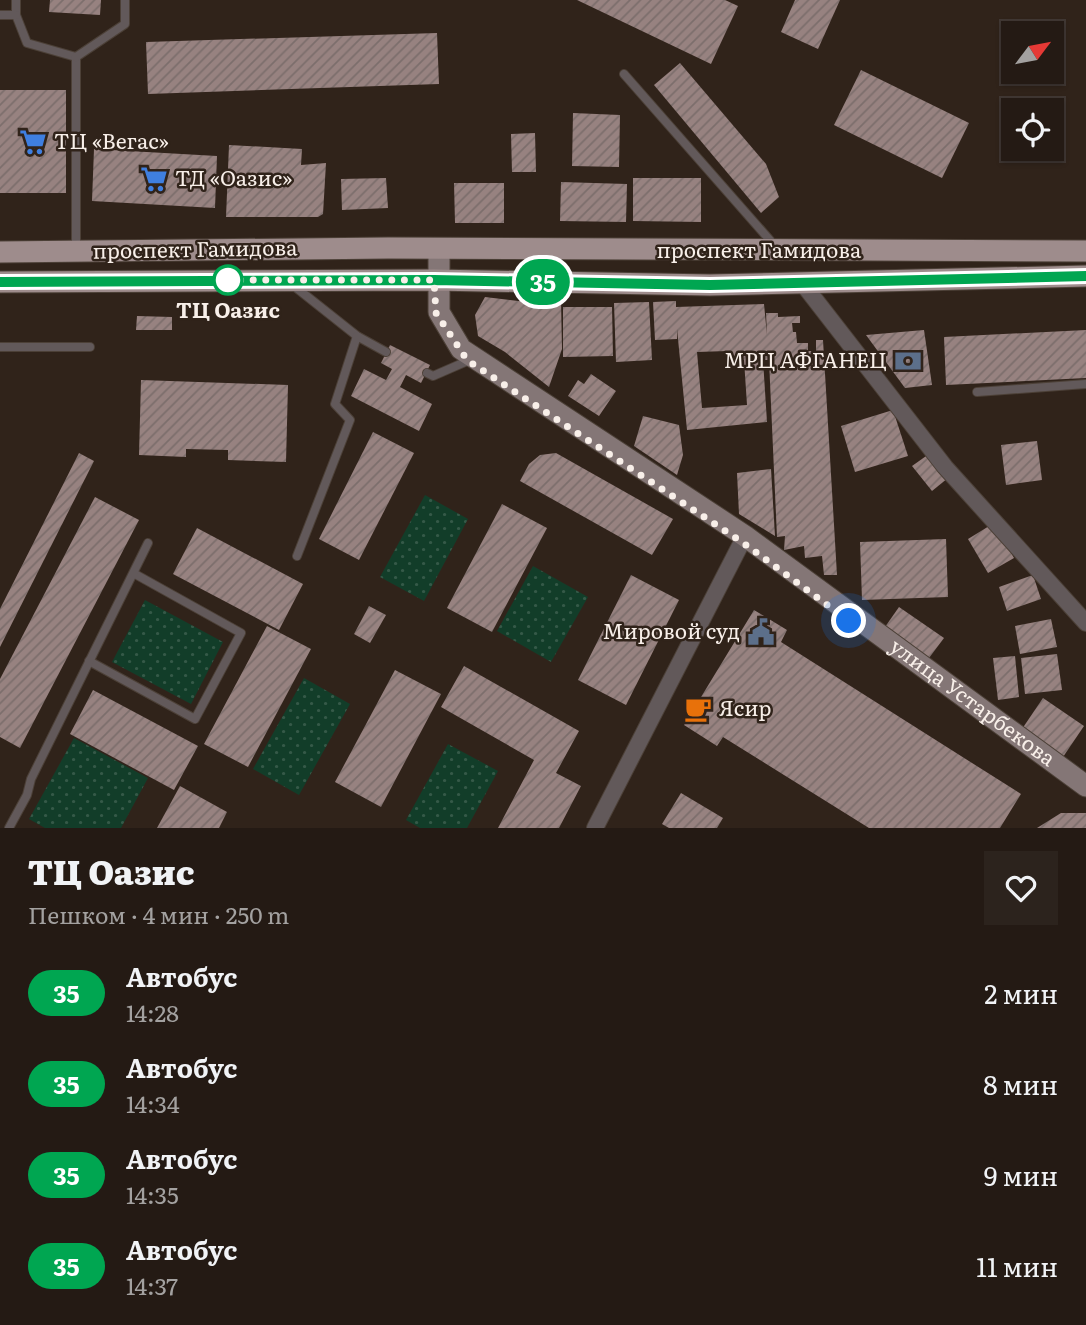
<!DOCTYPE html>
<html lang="ru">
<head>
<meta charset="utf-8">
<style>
	body { margin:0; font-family:Literata,serif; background:#2c231d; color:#f1f3f6; height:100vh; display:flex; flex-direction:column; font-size:26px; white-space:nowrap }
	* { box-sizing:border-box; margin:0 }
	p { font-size:23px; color:#a3a1a0 }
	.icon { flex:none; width:38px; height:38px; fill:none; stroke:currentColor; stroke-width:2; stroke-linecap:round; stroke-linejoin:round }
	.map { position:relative; height:828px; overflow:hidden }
	.sheet { display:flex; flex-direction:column; background:#241a14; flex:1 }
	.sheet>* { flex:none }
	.badge { padding:0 14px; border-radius:23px; font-size:24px; line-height:46px }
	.needle { width:46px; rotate:58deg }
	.fabs { position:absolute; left:1001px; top:21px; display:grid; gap:14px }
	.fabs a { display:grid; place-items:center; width:63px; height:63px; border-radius:0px; background:#241a14; box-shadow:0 2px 5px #0004,0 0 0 2px #413834; font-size:35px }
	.you { position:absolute; width:35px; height:35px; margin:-18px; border:5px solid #fff; border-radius:50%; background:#1a73e8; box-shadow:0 0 0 10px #1a73e833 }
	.map>.badge { position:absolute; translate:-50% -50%; box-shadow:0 0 0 4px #fff }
	.round { display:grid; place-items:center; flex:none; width:74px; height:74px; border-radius:0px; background:#2c231d }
	.overview { display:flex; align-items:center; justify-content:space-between; height:119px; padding:0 28px }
	h1 { font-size:33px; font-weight:800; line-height:52px }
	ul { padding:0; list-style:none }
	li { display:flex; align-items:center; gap:21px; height:91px; padding:0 28px }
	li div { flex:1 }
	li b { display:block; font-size:26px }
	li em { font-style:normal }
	li .badge { min-width:77px; font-weight:700; text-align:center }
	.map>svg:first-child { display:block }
	.park { fill:url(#park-dots) }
	.building { fill:url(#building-hatch); fill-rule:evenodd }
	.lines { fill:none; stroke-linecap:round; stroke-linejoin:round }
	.lane-casing { stroke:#4c4037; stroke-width:10 }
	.street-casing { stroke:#4c4037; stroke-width:18 }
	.secondary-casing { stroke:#4c4037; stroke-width:23 }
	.primary-casing { stroke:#4c4037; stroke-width:23 }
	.lane { stroke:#62595a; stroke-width:8 }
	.street { stroke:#62595a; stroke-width:16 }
	.secondary { stroke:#847676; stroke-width:21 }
	.primary { stroke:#9e8c8c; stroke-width:21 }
	.line-casing { stroke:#fff; stroke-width:16 }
	.line { stroke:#00a651; stroke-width:10 }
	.walk { stroke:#f8efe9; stroke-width:7; stroke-dasharray:0 12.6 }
	.stop-dot { fill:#fff; stroke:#00a651; stroke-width:3.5 }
	.labels { text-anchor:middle; stroke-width:5; stroke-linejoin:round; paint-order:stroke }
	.poi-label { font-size:21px; fill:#f8efe9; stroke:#30231a; text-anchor:start }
	.street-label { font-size:21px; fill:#f8efe9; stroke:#30231a }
	.stop-label { font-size:21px; font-weight:bold; fill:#f8efe9; stroke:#30231a }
</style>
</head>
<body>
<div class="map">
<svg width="1086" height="828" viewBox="0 0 1086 828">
	<defs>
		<pattern id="park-dots" width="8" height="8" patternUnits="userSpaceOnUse" patternTransform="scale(1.75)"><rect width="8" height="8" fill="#123d29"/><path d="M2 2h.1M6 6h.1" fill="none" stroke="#355948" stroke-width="1.8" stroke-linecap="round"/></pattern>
		<pattern id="building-hatch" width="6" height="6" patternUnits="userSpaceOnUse" patternTransform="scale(1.75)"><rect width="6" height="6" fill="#978280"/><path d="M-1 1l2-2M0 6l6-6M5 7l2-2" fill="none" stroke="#7c6e6c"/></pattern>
	</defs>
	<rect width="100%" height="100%" fill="#30231a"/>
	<g class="park">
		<polygon points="425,495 468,519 424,601 380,577"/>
		<polygon points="533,566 588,597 551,662 497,631"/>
		<polygon points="145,600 223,642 191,704 112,662"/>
		<polygon points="304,678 350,704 299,795 253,769"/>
		<polygon points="74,738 148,778 121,828 45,828 29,819"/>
		<polygon points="448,744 498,771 467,828 420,828 406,820"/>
	</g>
	<g class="building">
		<polygon points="50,0 101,0 100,15 49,12"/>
		<polygon points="577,0 725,0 738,6 711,64"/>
		<polygon points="795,0 840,0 818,49 781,32"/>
		<polygon points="437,33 439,84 148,94 146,42"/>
		<polygon points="680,63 766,164 779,197 761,213 654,85"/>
		<polygon points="861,70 969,123 942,178 834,125"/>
		<rect x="0" y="90" width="66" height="103"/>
		<polygon points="573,113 620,115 619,167 572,166"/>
		<polygon points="535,133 536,172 512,172 511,134"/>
		<polygon points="229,145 302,149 301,165 326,163 323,214 318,217 226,217"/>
		<polygon points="94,149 217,156 215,208 92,201"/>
		<polygon points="386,178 388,208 342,210 341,179"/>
		<polygon points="633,178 701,178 701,222 633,221"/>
		<polygon points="561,182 627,184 626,222 560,221"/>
		<polygon points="454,183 504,183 504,223 455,223"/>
		<polygon points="485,297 518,301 561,300 562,349 549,387 505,352 478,336 475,315"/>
		<path d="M 676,301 L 676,307 L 764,304 L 767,335 L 766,313 L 778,313 L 778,317 L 800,316 L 800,323 L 792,323 L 793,332 L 796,332 L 797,343 L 808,343 L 808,351 L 816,351 L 816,340 L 823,340 L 837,575 L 824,575 L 822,556 L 805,558 L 804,546 L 784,550 L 785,536 L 777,537 L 769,360 L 763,360 L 767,422 L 687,430 L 677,329 L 677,339 L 655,340 L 653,302 ZM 728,351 L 729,360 L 744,360 L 747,405 L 702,408 L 697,352 Z"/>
		<polygon points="649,302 652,360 616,362 614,303"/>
		<polygon points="563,307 612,307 613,356 563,357"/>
		<polygon points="137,316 172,317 172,330 136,330"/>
		<polygon points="924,330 932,385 905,388 866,335"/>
		<polygon points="1086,330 1086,378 946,385 944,337"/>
		<polygon points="390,345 430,365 421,383 406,375 400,387 432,404 419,431 351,396 364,369 386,380 392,369 381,363"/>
		<polygon points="591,374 616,391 599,416 568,396 578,380 584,384"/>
		<polygon points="141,380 288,385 286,462 228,460 228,450 186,449 186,457 139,455"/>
		<polygon points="893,410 908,456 855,472 841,426"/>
		<polygon points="643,416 679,425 683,455 677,475 634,446"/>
		<polygon points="373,432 414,453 359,560 319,539"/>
		<polygon points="1037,441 1042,480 1006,485 1001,445"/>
		<polygon points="79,453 94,461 0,647 0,609"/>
		<polygon points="556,453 673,519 652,555 520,481 529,464 540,455"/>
		<polygon points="929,454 948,478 932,491 912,466"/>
		<polygon points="771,469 775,536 739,514 737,473"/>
		<polygon points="95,497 139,520 20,748 0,737 0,679"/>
		<polygon points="502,504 547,528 492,632 447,608"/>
		<polygon points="994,523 1014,558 988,573 968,539"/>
		<polygon points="197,528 303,584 279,630 173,574"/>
		<polygon points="946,539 948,597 862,600 860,542"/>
		<polygon points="631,575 679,600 626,705 578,680"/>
		<polygon points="1033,575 1041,599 1007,611 999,587"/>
		<polygon points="369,606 386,615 370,643 354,634"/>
		<polygon points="899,607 944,638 929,658 885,627"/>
		<polygon points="754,610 787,630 781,642 1021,794 1000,828 869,828 723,737 717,746 684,725"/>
		<polygon points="1051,619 1057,647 1020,654 1015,626"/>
		<polygon points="267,626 311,649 248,767 204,744"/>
		<polygon points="1057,654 1062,690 1025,694 1021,658"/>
		<polygon points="1015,656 1019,697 998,700 993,658"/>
		<polygon points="464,666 579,731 556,773 581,786 559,828 498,828 534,760 441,707"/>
		<polygon points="395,670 441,694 381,807 335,782"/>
		<polygon points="93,690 198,746 174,790 70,734"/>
		<polygon points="1043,698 1084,726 1063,757 1022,729"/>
		<polygon points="180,786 227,812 219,828 157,828"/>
		<polygon points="681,793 723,818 717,828 669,828 662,824"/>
		<polygon points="1061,813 1086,813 1086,828 1037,828"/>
	</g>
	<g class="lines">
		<defs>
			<g id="lane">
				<polyline points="16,0 16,15 27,43 76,57 76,251"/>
				<polyline points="0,15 16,15"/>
				<polyline points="76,57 125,24 125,0"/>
				<polyline points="624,74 775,246"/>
				<polyline points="294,286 357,336 386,352"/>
				<polyline points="0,347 90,347"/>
				<polyline points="427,373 433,376 472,359"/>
				<polyline points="977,392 1086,384"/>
				<polyline points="297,556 350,420 335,404 357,336"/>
				<polyline points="89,661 195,719 241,633 135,574"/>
				<polyline points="9,828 27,795 31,779 148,543"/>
			</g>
			<g id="street">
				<polyline points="803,284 945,467 1086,623"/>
				<polyline points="595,828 745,536"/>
			</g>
			<g id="secondary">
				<path id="s1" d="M 439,249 L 439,312 L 461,349 L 745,536 L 1086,786"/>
			</g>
			<g id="primary">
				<polyline points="0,252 388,248 1086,251"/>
				<polyline points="0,282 434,280 710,285 1086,276"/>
			</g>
		</defs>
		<use href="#lane" class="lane-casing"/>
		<use href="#street" class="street-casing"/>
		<use href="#secondary" class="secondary-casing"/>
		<use href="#primary" class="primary-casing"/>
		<use href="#lane" class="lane"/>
		<use href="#street" class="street"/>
		<use href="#secondary" class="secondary"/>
		<use href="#primary" class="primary"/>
	</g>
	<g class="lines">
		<defs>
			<polyline id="line" points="0,282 434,280 710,285 1086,276"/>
		</defs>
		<use href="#line" class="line-casing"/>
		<use href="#line" class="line"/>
		<polyline class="walk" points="228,280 434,280 436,313 467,360 742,542 849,621"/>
	</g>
	<defs>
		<symbol id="supermarket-bare" viewBox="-9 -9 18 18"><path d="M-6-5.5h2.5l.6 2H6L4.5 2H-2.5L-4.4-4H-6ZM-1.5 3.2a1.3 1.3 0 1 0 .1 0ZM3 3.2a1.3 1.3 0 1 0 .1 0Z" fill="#3f7fe0" stroke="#30231a" stroke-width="2.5" paint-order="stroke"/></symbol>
		<symbol id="bank-bare" viewBox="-9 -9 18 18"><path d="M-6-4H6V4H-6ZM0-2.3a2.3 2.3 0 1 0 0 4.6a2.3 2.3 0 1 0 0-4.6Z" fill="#5c6f8a" stroke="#30231a" stroke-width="2.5" paint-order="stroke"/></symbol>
		<symbol id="civic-bare" viewBox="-9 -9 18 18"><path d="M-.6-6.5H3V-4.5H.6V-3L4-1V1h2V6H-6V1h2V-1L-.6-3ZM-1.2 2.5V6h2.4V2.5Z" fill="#5c6f8a" stroke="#30231a" stroke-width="2.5" paint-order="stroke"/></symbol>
		<symbol id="cafe-bare" viewBox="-9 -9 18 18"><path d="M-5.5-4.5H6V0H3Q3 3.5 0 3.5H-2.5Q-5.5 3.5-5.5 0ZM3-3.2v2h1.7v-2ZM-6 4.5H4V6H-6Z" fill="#e8710a" stroke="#30231a" stroke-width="2.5" paint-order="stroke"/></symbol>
	</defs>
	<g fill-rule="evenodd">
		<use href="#supermarket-bare" x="14" y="123" width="38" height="38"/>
		<use href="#supermarket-bare" x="135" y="160" width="38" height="38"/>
		<use href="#bank-bare" x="889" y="342" width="38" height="38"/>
		<use href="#civic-bare" x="742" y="613" width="38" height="38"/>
		<use href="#cafe-bare" x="679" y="690" width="38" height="38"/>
	</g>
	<circle class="stop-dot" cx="228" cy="280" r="14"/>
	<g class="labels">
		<g class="poi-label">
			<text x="54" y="149">ТЦ «Вегас»</text>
			<text x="175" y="186">ТД «Оазис»</text>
			<text x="887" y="368" text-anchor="end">МРЦ АФГАНЕЦ</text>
			<text x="740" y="639" text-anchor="end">Мировой суд</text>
			<text x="719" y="716">Ясир</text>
		</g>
		<g class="street-label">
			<text transform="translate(195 250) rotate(-1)" y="7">проспект Гамидова</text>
			<text x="759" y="258">проспект Гамидова</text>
			<text dy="7" stroke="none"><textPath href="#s1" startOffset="728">улица Устарбекова</textPath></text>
		</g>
		<g class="stop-label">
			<text x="228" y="318">ТЦ Оазис</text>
		</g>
	</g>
</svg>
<div class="fabs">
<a><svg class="needle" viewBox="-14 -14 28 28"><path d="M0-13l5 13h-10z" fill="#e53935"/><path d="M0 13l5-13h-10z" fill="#a3a1a0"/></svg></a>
<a><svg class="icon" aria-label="locate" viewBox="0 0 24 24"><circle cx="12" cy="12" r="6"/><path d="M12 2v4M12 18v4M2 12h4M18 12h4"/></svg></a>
</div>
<div class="you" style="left:849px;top:621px"></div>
<b class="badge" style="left:543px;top:282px;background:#00a651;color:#fff">35</b>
</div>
<section class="sheet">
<div class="overview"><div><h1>ТЦ Оазис</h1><p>Пешком · 4 мин · 250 m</p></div><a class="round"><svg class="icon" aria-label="heart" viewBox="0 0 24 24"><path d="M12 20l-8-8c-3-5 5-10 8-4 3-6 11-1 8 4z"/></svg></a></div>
<ul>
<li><span class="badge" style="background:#00a651;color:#fff">35</span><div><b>Автобус</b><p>14:28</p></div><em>2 мин</em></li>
<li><span class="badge" style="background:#00a651;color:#fff">35</span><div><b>Автобус</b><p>14:34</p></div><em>8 мин</em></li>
<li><span class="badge" style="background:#00a651;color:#fff">35</span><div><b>Автобус</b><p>14:35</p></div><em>9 мин</em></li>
<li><span class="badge" style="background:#00a651;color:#fff">35</span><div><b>Автобус</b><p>14:37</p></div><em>11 мин</em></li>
</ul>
</section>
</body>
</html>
